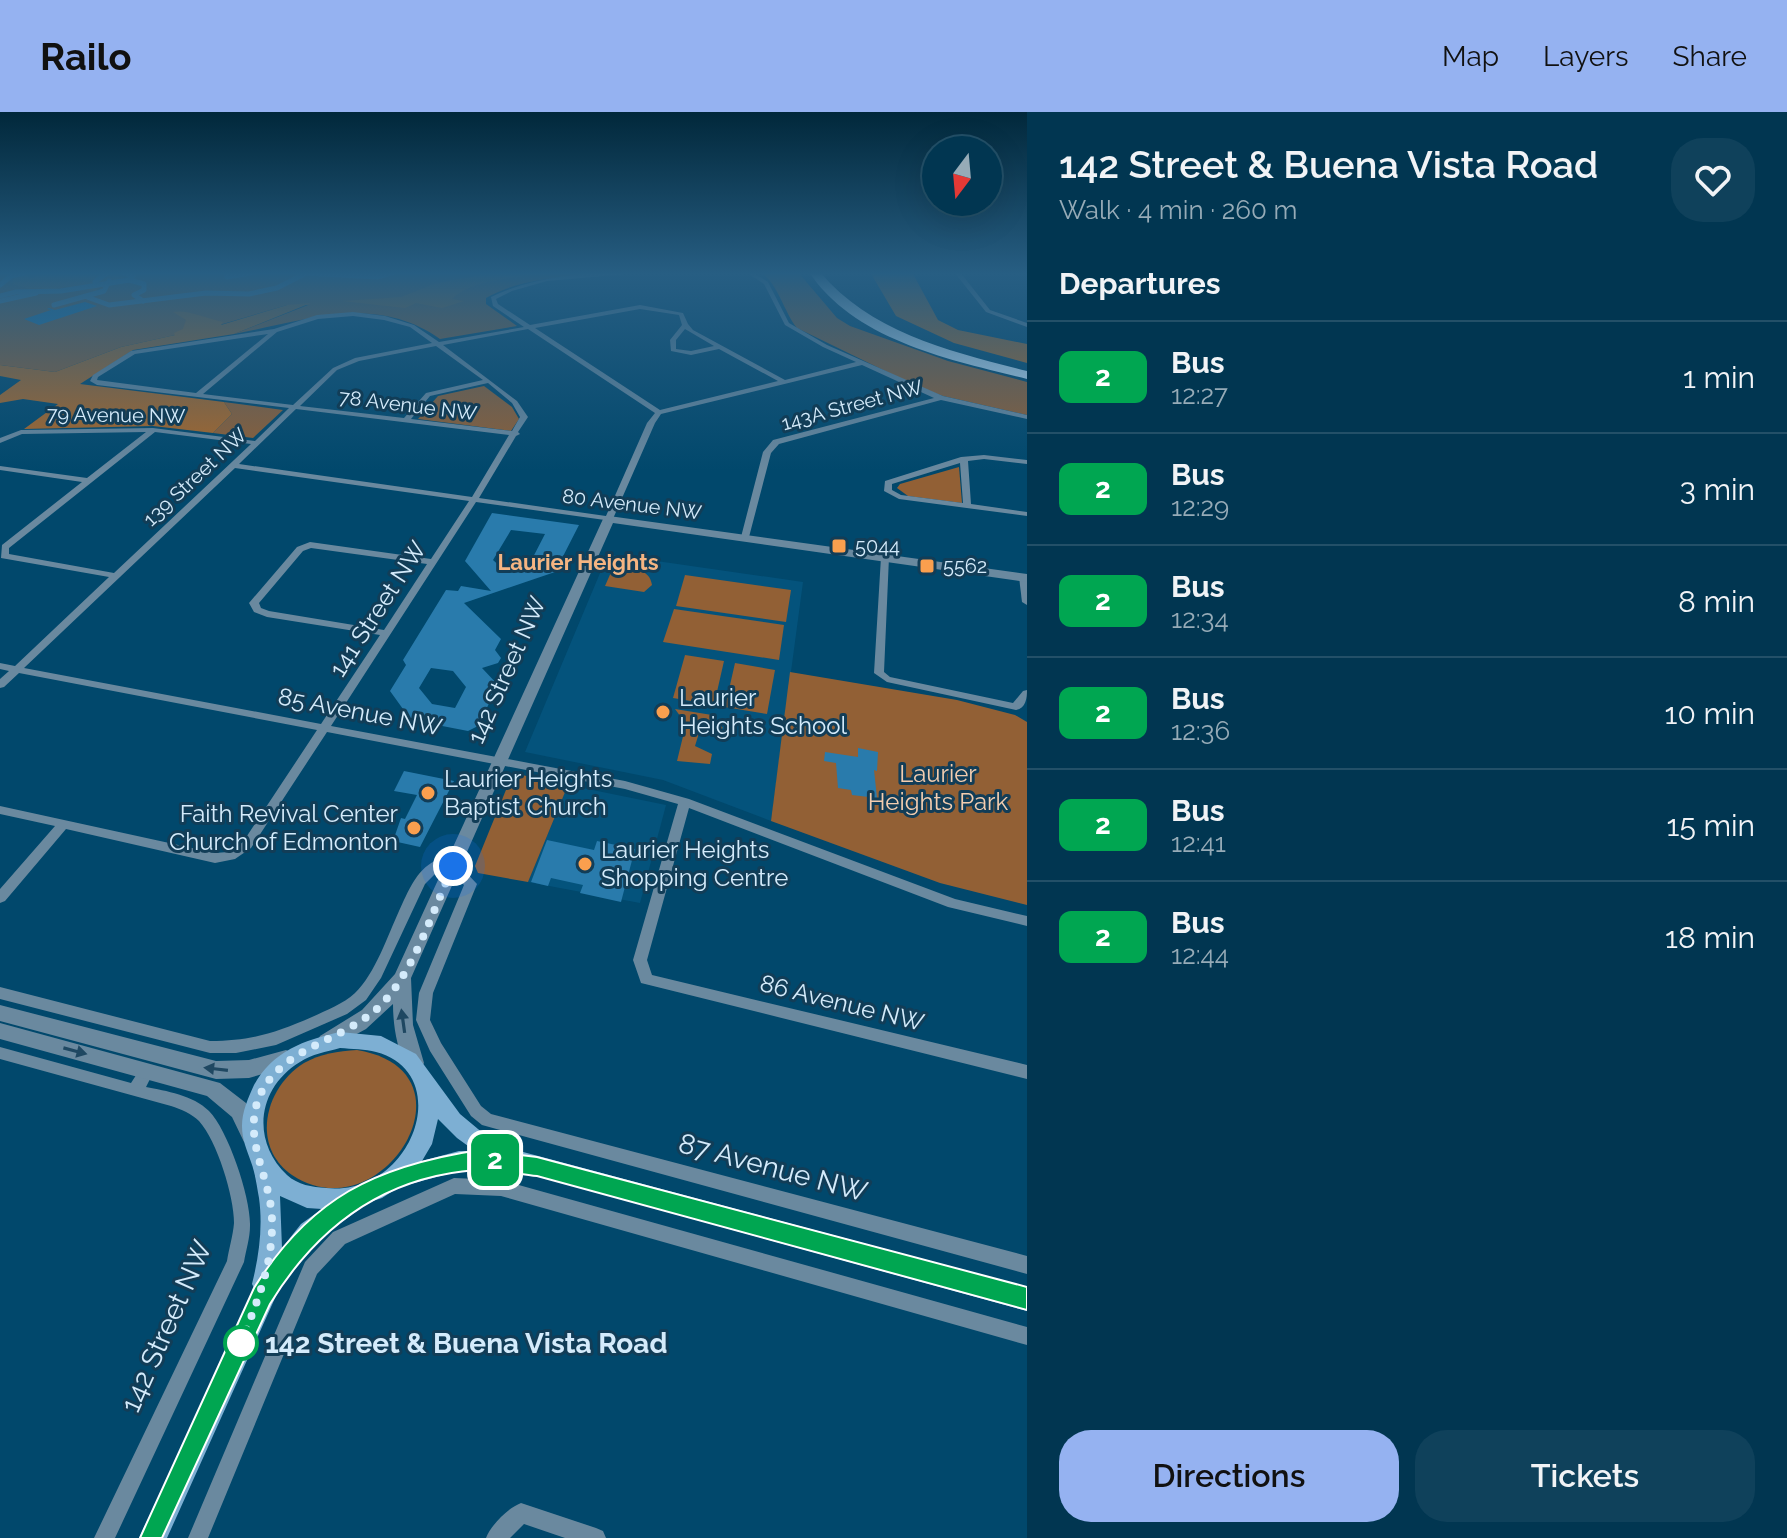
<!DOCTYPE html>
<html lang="en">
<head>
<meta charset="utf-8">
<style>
	body { margin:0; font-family:Raleway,sans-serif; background:#0f415b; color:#f1f3f6; height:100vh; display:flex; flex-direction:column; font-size:30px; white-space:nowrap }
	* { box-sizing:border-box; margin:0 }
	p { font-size:26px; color:#96abb7 }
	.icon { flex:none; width:44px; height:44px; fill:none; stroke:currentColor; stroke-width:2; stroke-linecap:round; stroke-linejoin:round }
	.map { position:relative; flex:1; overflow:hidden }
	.drawer { display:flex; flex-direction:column; background:#013651; width:760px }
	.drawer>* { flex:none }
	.badge { padding:0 16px; border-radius:12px; font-size:28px; line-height:52px }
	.needle { width:52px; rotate:196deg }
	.controls { position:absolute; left:922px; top:24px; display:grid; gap:16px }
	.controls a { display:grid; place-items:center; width:80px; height:80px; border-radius:50%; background:#013651; box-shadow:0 8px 32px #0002,0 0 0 2px #235068; font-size:40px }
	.you { position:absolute; width:40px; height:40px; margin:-20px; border:6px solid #fff; border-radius:50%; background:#1a73e8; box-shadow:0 0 0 12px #1a73e833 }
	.map>.badge { position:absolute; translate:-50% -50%; box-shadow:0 0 0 4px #fff }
	h2 { padding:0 32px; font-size:30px; line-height:72px }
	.round { display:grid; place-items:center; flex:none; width:84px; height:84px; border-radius:32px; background:#0f415b }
	.headline { display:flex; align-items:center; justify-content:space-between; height:136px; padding:0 32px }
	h1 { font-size:38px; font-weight:600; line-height:60px }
	.button { display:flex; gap:16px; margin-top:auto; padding:16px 32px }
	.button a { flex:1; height:92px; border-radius:32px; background:#95b2f1; color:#111; font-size:32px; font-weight:600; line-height:92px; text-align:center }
	.button a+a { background:#0f415b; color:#f1f3f6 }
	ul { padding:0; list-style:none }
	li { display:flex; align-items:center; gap:24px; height:112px; padding:0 32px; border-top:2px solid #235068 }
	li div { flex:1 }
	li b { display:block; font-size:30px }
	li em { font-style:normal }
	li .badge { min-width:88px; font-weight:700; text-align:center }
	header { display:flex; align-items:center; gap:48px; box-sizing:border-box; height:112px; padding:0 40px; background:#95b2f1; color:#111 }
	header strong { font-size:38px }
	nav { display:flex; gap:44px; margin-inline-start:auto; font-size:28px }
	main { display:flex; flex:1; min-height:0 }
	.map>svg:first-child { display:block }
	.built { fill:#04537c }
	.green { fill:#926035 }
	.forest { fill:#ac6828 }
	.building { fill:#297bac; fill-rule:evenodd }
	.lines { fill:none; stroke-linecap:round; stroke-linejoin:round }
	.pedestrian { stroke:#6a899f; stroke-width:5 }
	.minor { fill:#6a899f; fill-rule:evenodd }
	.tertiary { fill:#6a899f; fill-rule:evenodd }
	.secondary { fill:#7dafd3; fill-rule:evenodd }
	.motorway { fill:#c4e2f8; fill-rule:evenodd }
	.oneway { fill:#1f4862 }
	.line { fill:#00a651; stroke:#fff; stroke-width:2 }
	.walk { stroke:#d4ebfb; stroke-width:8; stroke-dasharray:0 14.4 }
	.poi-dot { fill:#fa9f4e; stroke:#123d57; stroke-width:3 }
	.stop-dot { fill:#fff; stroke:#00a651; stroke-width:4 }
	.labels { text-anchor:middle; stroke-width:6; stroke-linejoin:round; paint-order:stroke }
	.far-street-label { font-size:20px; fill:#d4ebfb; stroke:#123d57 }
	.far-poi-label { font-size:20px; fill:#d4ebfb; stroke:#123d57; text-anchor:start }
	.far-neighbourhood-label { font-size:22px; font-weight:bold; fill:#f5b582; stroke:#123d57 }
	.street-label { font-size:24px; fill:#d4ebfb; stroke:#123d57 }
	.poi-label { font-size:24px; fill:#d4ebfb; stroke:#123d57; text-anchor:start }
	.park-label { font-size:24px; fill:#f3cdaf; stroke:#123d57 }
	.near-street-label { font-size:28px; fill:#d4ebfb; stroke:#123d57 }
	.near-stop-label { font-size:28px; font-weight:bold; fill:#d4ebfb; stroke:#123d57; text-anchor:start }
</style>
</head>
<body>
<header>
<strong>Railo</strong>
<nav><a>Map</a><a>Layers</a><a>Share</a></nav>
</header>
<main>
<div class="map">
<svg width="1027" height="1426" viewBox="0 0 1027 1426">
	<rect width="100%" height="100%" fill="#01486c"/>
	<g class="built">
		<polygon points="608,442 803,470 771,709 663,668 525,640"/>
		<polygon points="568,673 666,693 640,791 528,770"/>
	</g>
	<g class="green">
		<path d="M 0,160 L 628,160 C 582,164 526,163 486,186 L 486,192 L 517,214 L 440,227 C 375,181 305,209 234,222 L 308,193 L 287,193 L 216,214 L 121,235 L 55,260 L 0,253 Z"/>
		<path d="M 760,160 L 798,160 L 837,206 L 850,214 L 948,249 L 1027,270 L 1027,303 L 943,284 L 914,273 L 797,216 C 784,200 777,169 760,160 Z"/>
		<polygon points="484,274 512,295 519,307 511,319 418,307 438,284"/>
		<polygon points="224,290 283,298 253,326 213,321 232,302"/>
		<polygon points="959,355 962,391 908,384 897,376 900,372"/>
		<path d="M 621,456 C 634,457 650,457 652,473 L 644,480 L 605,474 L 612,458 Z"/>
		<polygon points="685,463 791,478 786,510 676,494"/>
		<polygon points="674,497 784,513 779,548 663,530"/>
		<polygon points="685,543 724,549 714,593 673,586"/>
		<polygon points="735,551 775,558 767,602 725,595"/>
		<polygon points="790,560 957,588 1015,603 1027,610 1027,793 940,771 771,709"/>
		<polygon points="675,597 712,603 723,616 710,623 699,621 695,634 712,642 710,652 677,649 686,612"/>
		<polygon points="522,663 568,673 528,770 478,761 475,754 510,668"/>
		<path d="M 357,938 C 483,959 382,1123 292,1063 C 250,1034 265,975 304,951 C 320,942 338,939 357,938 Z"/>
	</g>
	<g class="forest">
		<polygon points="47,160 105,160 126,166 109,169 95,179 65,175 41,180 12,172 15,164 27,162 30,167"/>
		<path d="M 495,160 L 563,160 C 530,166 475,164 452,187 L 464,189 L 442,196 L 416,191 L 405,196 L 342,189 L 401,185 L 434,172 Z"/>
		<polygon points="870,160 912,160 938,208 958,218 1027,232 1027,251 954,231 896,204"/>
		<path d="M 311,191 L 234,222 L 133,238 L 80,272 L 224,290 L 232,302 L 213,321 L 153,314 L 24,317 L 58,292 L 23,287 L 0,291 L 0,283 L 21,268 L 0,264 L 0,253 L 55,260 L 121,235 L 175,223 L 174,221 L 183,217 L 186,208 L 173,200 C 187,197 208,207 223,210 L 221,213 L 287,193 Z"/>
	</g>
	<g class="building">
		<polygon points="85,190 97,194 39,213 24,207 51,198 47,197 49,196 55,198"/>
		<path d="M 492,401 L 579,413 L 555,460 L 464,491 L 501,527 L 495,538 L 501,546 L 498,551 L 482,556 L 498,573 L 478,614 L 468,619 L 406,607 L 408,604 L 390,579 L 406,553 L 403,548 L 446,478 L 458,479 L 461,474 L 491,479 L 465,449 ZM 511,418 L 545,422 L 530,451 L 505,459 L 493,448 ZM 431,556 L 453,559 L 466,575 L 455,596 L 432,592 L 419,576 Z"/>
		<polygon points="858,636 878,640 877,659 874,658 877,686 852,683 851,678 838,676 836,651 824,649 825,640 858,645"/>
		<polygon points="404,659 454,669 420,735 393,729 401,706 405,707 417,683 394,679"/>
		<polygon points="547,728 594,738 597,729 635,737 621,790 580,781 583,773 551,766 548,774 531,770"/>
	</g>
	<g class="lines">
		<g class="pedestrian">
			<polyline points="121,160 133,164 129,168 144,172 144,178 134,183 143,189"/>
			<polyline points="226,160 227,165 255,160"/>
			<polyline points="308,161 377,165 394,160"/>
			<polyline points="95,170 108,160"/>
			<polyline points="0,173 11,164 24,161"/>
			<polyline points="0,184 16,180 61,179 129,168"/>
			<polyline points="87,185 109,193 206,181 249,182 277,176 308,160"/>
			<polyline points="0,189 36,181"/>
			<polyline points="54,193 104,179 109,169"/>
		</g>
		<g class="minor">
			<path d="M 625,160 L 649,160 L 547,169 L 512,179 L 496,187 L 498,192 L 530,213 L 640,193 L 683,201 L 688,212 L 693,218 L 785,268 L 856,250 L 823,235 L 785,213 L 764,172 L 746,160 L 752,160 L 768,170 L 789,211 L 827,233 L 943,284 L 1027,303 L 1027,307 L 941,288 L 779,332 L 771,341 L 749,425 L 745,428 L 741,425 L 763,340 L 773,328 L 934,286 L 862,253 L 661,302 L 655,311 L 612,409 L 476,390 L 331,614 L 625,669 L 689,687 L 955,787 L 1027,804 L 1027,814 L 948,795 L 689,696 L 647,848 L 652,863 L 1027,953 L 1027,967 L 641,871 L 633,848 L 678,692 L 625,677 L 327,620 L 251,736 L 235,747 L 215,751 L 66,717 L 5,789 L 0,791 L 0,777 L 55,714 L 0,702 L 0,694 L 215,741 L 228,740 L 243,730 L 317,618 L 19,561 L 4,575 L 0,576 L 0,567 L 9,559 L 0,557 L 0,551 L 15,554 L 109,465 L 1,446 L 2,433 L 82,370 L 0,358 L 0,354 L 87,366 L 146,320 L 22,322 L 0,331 L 0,326 L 21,318 L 153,316 L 255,329 L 289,296 L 97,273 L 90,269 L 93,263 L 131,239 L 274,217 L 317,203 L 353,200 L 385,204 L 414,213 L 439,230 L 524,215 L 493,194 L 491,185 C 534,164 579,162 625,160 ZM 640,197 L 679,203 L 682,213 L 670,228 L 671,239 L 691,243 L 719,237 L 778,269 L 660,298 L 535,216 ZM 353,204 L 384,208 L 410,215 L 432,231 L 355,246 L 333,256 L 293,293 L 203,282 L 277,220 L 318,207 ZM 528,217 L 655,301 L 647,311 L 606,404 L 479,386 L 516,324 L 520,322 L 518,320 L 528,305 L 517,289 L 443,233 ZM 685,217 L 714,234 L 691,239 L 676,237 L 676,228 ZM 268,222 L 196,281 L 97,268 L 98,265 L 135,242 ZM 436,234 L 483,268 L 426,281 L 404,306 L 300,294 L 337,258 L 359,249 ZM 488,271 L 512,291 L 520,305 L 512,319 L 411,307 L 430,284 ZM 296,297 L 509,323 L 472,385 L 239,352 ZM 155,320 L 251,332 L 114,461 L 9,442 L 9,436 ZM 235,356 L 469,389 L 431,447 L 310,430 L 297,435 L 249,491 L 254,500 L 267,505 L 380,523 L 321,612 L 24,556 ZM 311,436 L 427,452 L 384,518 L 269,499 L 261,496 L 259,491 L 303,439 Z"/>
			<polygon points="954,160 960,160 990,198 1027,211 1027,215 986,200"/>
			<polygon points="1016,160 1027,160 1027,162"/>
			<path d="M 984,343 L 1027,348 L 1027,352 L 984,347 L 968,349 L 971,392 L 1027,400 L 1027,404 L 899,387 L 884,379 L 885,369 L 961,345 ZM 960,351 L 963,391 L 901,383 L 892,378 L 892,372 Z"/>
			<path d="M 885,442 L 889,445 L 884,560 L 890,565 L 1013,591 L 1023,579 L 1027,578 C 1027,586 1026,596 1016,598 L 887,570 L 874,561 L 881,445 Z"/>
			<polygon points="1024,462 1027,463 1027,493 1022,490 1019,465"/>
			<path d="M 435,749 L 457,751 L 477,772 L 433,881 L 430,908 L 441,931 L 481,994 L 491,1002 L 1027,1144 L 1027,1162 L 482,1013 L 471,1004 L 430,939 L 416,908 L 419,881 L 464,773 L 450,759 L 438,759 L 425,772 L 381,866 L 366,888 L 347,902 L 276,933 L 236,941 L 210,941 L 0,887 L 0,875 L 210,929 C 251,929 275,921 312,905 C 327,898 343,892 355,881 C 375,862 388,823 399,799 C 408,780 416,758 435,749 Z"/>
			<path d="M 0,935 L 131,971 L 142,954 L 147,952 L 152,954 L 154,959 L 146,975 C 166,979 193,983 209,999 C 228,1018 251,1086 250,1114 C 250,1126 246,1138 244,1150 L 115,1426 L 94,1426 L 227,1149 C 229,1136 233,1124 234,1111 C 234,1084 217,1029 199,1009 C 192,1002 181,997 171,994 L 0,947 Z"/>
			<polygon points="454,1066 501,1068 1027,1215 1027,1233 501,1084 455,1082 345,1132 317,1162 208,1426 188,1426 305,1150 333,1120"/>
			<path d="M 521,1391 L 596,1416 L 603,1419 L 606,1426 L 565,1426 L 524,1412 L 510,1426 L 486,1426 C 491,1413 508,1396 521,1391 Z"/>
		</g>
		<g class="tertiary">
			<path d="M 609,404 L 1027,462 L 1027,470 L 613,411 L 411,866 L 413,913 L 424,951 L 421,957 L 414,960 L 407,957 C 397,937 393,914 393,892 L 366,917 L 327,938 L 320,936 L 317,930 L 320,924 L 362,898 L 395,862 L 603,407 Z"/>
			<polygon points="0,893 216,949 249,948 286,938 293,941 296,947 293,953 249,966 216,967 0,909"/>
			<polygon points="0,911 220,971 246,991 261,1023 258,1030 251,1033 244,1030 232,1005 207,984 0,927"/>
		</g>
		<path class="secondary" d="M 340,920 L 381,924 L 416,942 L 460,1002 L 484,1022 L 512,1037 L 1027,1175 L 1027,1199 L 512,1057 L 459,1059 L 399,1075 L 382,1086 L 361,1093 L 360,1097 L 317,1128 L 280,1175 L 167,1426 L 139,1426 L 255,1178 L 252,1172 C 259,1144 263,1115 259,1086 C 257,1075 255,1060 251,1050 C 247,1038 242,1028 242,1014 C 242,1000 248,986 254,973 C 273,939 304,928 340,920 ZM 340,936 C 352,937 365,937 376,940 C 456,961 413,1085 326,1076 C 312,1075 298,1073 287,1063 C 251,1029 257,976 300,950 C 312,942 326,940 340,936 ZM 438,1007 L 457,1026 L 475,1039 L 459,1039 L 422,1049 L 432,1032 ZM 280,1084 L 307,1096 L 322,1097 L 301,1112 L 282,1136 Z"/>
		<path class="motorway" d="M 809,160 L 820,160 C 871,221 952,240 1027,259 L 1027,267 C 951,248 855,229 809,160 Z"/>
	</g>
	<defs><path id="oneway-solid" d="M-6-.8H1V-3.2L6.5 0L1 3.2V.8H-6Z" transform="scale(2)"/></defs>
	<g class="oneway">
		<use href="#oneway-solid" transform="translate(403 909) rotate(-98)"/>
		<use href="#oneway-solid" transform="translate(75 939) rotate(15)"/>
		<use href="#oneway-solid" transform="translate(216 957) rotate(-173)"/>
	</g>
	<linearGradient id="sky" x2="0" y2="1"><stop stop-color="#01283b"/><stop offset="0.45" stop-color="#275e83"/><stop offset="1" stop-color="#275e83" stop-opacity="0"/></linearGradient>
	<rect width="1027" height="359" fill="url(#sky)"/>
	<path class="line" d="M 479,1038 L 537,1045 L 1027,1175 L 1027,1198 L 537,1064 C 517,1062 495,1056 476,1058 C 383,1065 317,1115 270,1192 L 162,1426 L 140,1426 L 144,1417 L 254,1176 C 310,1086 375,1054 479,1038 Z"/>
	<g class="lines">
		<path class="walk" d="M 241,1231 C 257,1190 273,1153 272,1108 C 271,1064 241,1027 260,983 C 283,934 343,930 380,894 C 414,860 433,798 453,754"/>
	</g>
	<g class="poi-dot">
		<rect x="831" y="426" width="16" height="16" rx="4"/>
		<rect x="919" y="446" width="16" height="16" rx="4"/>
		<circle cx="663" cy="600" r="8"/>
		<circle cx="428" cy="681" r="8"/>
		<circle cx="414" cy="716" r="8"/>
		<circle cx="585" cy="752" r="8"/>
	</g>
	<circle class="stop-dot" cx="241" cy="1231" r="16"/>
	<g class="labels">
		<g class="far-street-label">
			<text transform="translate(408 293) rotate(7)" y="7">78 Avenue NW</text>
			<text transform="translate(852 293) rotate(-15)" y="7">143A Street NW</text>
			<text transform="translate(116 303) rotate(1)" y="7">79 Avenue NW</text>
			<text transform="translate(195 365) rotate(-43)" y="7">139 Street NW</text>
			<text transform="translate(632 392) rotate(7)" y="7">80 Avenue NW</text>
		</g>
		<g class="far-poi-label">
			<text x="855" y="441">5044</text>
			<text x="943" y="461">5562</text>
		</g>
		<g class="far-neighbourhood-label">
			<text x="578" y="458">Laurier Heights</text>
		</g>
		<g class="street-label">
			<text transform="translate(378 497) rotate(-57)" y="8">141 Street NW</text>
			<text transform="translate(507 558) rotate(-66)" y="8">142 Street NW</text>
			<text transform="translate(360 600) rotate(11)" y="8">85 Avenue NW</text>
			<text transform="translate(842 891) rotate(14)" y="8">86 Avenue NW</text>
		</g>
		<g class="poi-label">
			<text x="679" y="594">Laurier<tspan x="679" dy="28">Heights School</tspan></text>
			<text x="444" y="675">Laurier Heights<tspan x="444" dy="28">Baptist Church</tspan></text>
			<text x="398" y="710" text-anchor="end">Faith Revival Center<tspan x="398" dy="28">Church of Edmonton</tspan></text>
			<text x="601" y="746">Laurier Heights<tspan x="601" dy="28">Shopping Centre</tspan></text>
		</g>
		<g class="park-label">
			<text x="938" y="670">Laurier<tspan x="938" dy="28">Heights Park</tspan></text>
		</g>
		<g class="near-street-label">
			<text transform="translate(773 1055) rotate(15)" y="10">87 Avenue NW</text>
			<text transform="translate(166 1214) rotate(-66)" y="10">142 Street NW</text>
		</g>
		<g class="near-stop-label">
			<text x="265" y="1241">142 Street &amp; Buena Vista Road</text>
		</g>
	</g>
</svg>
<div class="controls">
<a><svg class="needle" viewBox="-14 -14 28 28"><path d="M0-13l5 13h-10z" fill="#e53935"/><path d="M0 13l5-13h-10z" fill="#96abb7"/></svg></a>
</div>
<div class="you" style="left:453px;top:754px"></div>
<b class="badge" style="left:495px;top:1048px;background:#00a651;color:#fff">2</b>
</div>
<section class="drawer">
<div class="headline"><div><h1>142 Street &amp; Buena Vista Road</h1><p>Walk · 4 min · 260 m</p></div><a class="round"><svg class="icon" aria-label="heart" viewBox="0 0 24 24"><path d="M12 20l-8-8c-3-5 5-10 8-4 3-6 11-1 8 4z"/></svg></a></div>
<h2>Departures</h2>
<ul>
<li><span class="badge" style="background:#00a651;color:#fff">2</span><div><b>Bus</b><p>12:27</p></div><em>1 min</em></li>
<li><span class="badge" style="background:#00a651;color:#fff">2</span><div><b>Bus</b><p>12:29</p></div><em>3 min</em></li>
<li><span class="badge" style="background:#00a651;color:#fff">2</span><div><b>Bus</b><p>12:34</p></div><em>8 min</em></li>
<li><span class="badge" style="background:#00a651;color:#fff">2</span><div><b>Bus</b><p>12:36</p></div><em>10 min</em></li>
<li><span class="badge" style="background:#00a651;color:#fff">2</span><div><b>Bus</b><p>12:41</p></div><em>15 min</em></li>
<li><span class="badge" style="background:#00a651;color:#fff">2</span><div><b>Bus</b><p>12:44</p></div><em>18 min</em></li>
</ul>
<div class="button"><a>Directions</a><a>Tickets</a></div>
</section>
</main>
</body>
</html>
